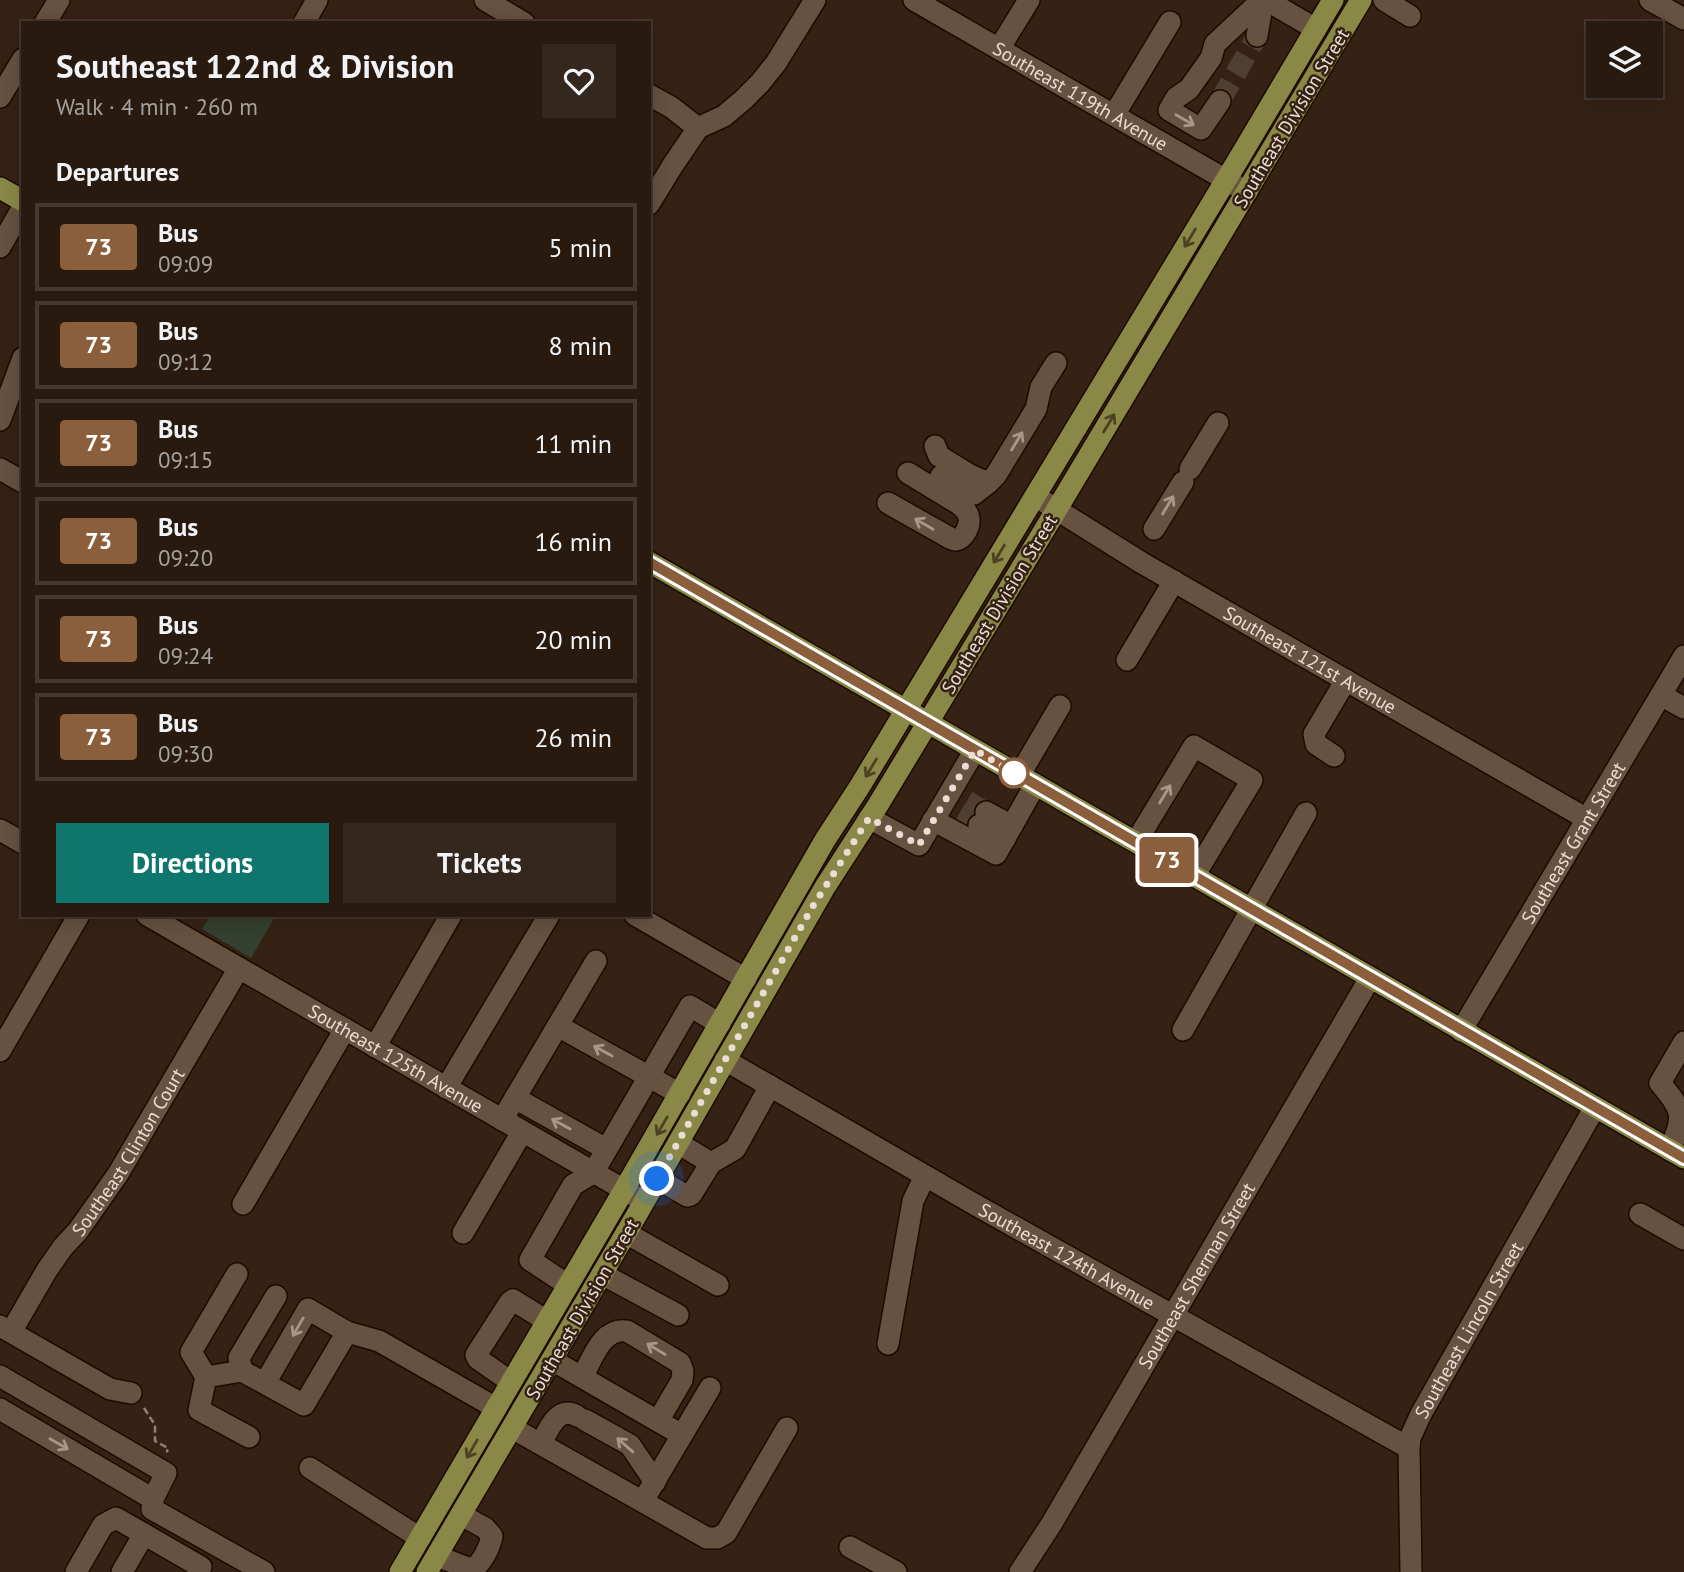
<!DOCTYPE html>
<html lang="en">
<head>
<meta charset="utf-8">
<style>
	body { margin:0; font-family:"PT Sans",sans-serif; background:#34271d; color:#f1f3f6; height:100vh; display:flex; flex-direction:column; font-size:26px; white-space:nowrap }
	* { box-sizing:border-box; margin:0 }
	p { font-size:23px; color:#a5a19e }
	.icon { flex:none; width:38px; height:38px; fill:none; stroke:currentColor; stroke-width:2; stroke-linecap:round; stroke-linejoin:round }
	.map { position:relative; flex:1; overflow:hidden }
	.side { position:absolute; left:21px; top:21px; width:630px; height:896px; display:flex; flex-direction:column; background:#281a0f; border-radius:0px; box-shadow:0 4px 18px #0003,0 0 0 2px #44382f }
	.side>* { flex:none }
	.badge { padding:0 14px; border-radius:5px; font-size:24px; line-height:46px }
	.fabs { position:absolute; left:1586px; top:21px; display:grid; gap:14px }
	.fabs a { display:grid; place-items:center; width:77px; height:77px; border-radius:0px; background:#281a0f; box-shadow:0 4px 18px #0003,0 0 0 2px #44382f; font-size:35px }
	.you { position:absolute; width:35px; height:35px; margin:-18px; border:5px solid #fff; border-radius:50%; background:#1a73e8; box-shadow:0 0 0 10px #1a73e833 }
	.map>.badge { position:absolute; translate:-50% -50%; box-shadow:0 0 0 4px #fff }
	h2 { padding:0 35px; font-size:26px; line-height:63px }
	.round { display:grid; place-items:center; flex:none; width:74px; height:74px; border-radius:0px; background:#34271d }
	.overview { display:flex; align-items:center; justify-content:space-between; height:119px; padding:0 35px }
	h1 { font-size:33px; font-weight:700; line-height:52px }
	.action { display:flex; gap:14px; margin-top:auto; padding:14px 35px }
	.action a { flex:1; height:80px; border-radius:0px; background:#0f766e; color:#fff; font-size:28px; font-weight:700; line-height:80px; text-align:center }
	.action a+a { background:#34271d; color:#f1f3f6 }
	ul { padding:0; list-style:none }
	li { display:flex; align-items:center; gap:21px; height:88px; margin:0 14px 10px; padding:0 21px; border:4px solid #44382f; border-radius:0px }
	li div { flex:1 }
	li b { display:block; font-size:26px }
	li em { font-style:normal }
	li .badge { min-width:77px; font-weight:700; text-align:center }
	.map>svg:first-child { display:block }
	.grass { fill:#344030 }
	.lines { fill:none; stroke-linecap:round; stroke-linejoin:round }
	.minor-tunnel { stroke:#503e31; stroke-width:21; stroke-dasharray:21 10; stroke-linecap:butt }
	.minor-casing { stroke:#1c0b01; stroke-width:24 }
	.major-casing { stroke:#1c0b01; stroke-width:24 }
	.path { stroke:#928176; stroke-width:2.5; stroke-dasharray:7 3.5; stroke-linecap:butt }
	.minor { stroke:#675141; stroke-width:21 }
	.major { stroke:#8a8846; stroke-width:21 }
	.oneway { stroke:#a9978a }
	.oneway2 { stroke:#4e4123 }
	.line-casing { stroke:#fff; stroke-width:16 }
	.line { stroke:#8b5e3c; stroke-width:10 }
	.walk { stroke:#ebddd4; stroke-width:7; stroke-dasharray:0 12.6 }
	.stop-dot { fill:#fff; stroke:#8b5e3c; stroke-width:3.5 }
	.labels { text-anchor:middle; stroke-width:5; stroke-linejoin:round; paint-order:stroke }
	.street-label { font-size:19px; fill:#ebddd4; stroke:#352214 }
</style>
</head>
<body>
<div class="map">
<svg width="1684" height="1572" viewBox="0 0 1684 1572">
	<rect width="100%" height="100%" fill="#352214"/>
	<polygon class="grass" points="211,915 276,915 251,958 202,929"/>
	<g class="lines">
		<g class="minor-tunnel">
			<polyline points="1220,101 1257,36"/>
			<polyline points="967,801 986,812"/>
			<polyline points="959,814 979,825"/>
		</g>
		<defs>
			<g id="minor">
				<polyline points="485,0 524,23"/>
				<path id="s1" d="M 914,0 L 1247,192"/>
				<polyline points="1266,0 1316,29"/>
				<polyline points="1384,0 1410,16"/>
				<polyline points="1650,0 1684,19"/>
				<polyline points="45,23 59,0"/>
				<polyline points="304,23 317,0"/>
				<polyline points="1257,36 1263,0"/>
				<polyline points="999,49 1029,0"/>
				<polyline points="649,95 671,107 698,128"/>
				<polyline points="0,97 23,59"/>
				<polyline points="1220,101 1201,129 1169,110 1176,98 1189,89 1211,58 1215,44 1262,0"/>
				<polyline points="1114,115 1170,22"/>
				<polyline points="649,204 673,165 698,128 724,116 743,100 760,83 776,63 815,0"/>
				<polyline points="0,247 23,207"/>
				<polyline points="0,420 23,358"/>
				<polyline points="935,446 939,456 968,474 988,483 996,475 1036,409 1041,387 1056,363"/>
				<polyline points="0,469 23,482"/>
				<polyline points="1190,469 1218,423"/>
				<polyline points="941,476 958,487 974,494 988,483"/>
				<path id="s2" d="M 1035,496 L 1142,563 L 1587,819"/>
				<path d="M 888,503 L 950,538 C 952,539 954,540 956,540 C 964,539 970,526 969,519 C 969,513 964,508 959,504 L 908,473"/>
				<polyline points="1154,529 1183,482"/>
				<polyline points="1127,660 1174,581"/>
				<polyline points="1661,695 1684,708"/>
				<polyline points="1334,756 1316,744 1314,734 1346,680"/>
				<polyline points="1019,776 1060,706"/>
				<polyline points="986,812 1012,826"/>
				<polyline points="869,818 919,845 975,750"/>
				<polyline points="933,820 996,854 1035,785"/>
				<polyline points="979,825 1005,839"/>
				<polyline points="0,830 23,843"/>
				<polyline points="1136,842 1194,746 1252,780 1194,876"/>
				<path id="s3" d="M 147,915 L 640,1199"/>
				<polyline points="635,915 746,979"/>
				<polyline points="558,1026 680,1094"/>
				<polyline points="1183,1030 1306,813"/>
				<path id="s4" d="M 1461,1031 L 1684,656"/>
				<polyline points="375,1047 451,915"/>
				<polyline points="0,1051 79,915"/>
				<path id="s5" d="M 725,1060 L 974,1204 L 1409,1448"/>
				<polyline points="446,1088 549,915"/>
				<polyline points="515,1098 606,1149"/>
				<polyline points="502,1120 596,961"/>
				<polyline points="678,1143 711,1163"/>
				<path d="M 1670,1150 C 1684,1115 1684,1112 1660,1083 L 1684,1042"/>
				<polyline points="658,1179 687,1196 691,1195 711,1163 735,1149 770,1086"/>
				<polyline points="243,1204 345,1029"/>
				<polyline points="1640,1214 1684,1239"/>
				<polyline points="463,1233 522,1132"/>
				<polyline points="626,1233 718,1285"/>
				<polyline points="237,1274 191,1352 206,1377 199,1410 249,1437"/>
				<polyline points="602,1274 678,1315"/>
				<polyline points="568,1285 530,1260 573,1185 593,1173 690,1006 720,1024"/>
				<polyline points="0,1326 110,1389 131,1393"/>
				<path id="s6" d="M 11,1332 L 47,1270 L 63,1247 L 78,1231 L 118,1174 L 239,968"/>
				<polyline points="888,1344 913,1201 925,1176"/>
				<polyline points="552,1360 682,1435"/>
				<polyline points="242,1371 239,1358 276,1296"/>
				<polyline points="0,1376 166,1473 153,1499 0,1409"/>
				<polyline points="206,1377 242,1371 304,1405 347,1332"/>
				<path d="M 582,1377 C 593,1358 602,1327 627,1331 L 680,1363 L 683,1371 L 682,1380 L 658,1421"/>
				<polyline points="511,1382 478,1359 476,1355 510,1302 513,1300 547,1321"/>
				<polyline points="265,1383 308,1309 347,1332 379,1341 496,1408"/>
				<polyline points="585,1420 630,1445 655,1482"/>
				<polyline points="512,1428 707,1538 717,1538 726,1533 787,1428"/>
				<path d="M 541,1443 C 549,1430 557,1405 577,1416"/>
				<polyline points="310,1468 420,1538"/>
				<polyline points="153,1499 152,1509 264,1572"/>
				<polyline points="643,1501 710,1388"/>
				<polyline points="850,1547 896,1572"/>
				<path d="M 437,1556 L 465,1567 L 473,1569 C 482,1563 490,1547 492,1536 L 485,1528 L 461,1515"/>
				<polyline points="76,1572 103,1525 116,1518 201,1567 198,1572"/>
				<polyline points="122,1572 144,1534"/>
				<path id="s7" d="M 1020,1572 L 1052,1523 L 1370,978"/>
				<path id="s8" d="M 1411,1572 L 1409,1448 L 1410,1438 L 1421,1414 L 1595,1107"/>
			</g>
			<g id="major">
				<polyline points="0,188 23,201"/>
				<polyline points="649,562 1684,1158"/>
				<polyline points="400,1572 624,1190 825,840 860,786 1238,160 1333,0"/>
				<polyline points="427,1572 636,1216 825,887 878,805 1057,509 1361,0"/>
			</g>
		</defs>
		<use href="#minor" class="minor-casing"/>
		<use href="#major" class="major-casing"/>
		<polyline class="path" points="144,1408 155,1425 155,1441 168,1448 167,1451 168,1452"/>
		<use href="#minor" class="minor"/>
		<use href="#major" class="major"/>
	</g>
	<defs><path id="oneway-shaft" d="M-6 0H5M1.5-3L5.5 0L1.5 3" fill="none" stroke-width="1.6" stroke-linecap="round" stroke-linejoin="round" transform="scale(1.75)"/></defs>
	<g class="oneway">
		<use href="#oneway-shaft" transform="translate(1185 120) rotate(30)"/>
		<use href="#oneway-shaft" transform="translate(1017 441) rotate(-59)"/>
		<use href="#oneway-shaft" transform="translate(1168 505) rotate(-59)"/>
		<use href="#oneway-shaft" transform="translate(924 524) rotate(-150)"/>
		<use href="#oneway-shaft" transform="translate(1165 794) rotate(-59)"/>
		<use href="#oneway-shaft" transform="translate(603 1051) rotate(-151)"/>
		<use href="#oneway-shaft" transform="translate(561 1124) rotate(-151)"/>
		<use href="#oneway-shaft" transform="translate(298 1327) rotate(120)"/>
		<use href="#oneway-shaft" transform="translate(656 1349) rotate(-149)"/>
		<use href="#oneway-shaft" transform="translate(59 1444) rotate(30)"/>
		<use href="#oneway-shaft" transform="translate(625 1445) rotate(-139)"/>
	</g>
	<g class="oneway2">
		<use href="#oneway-shaft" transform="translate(1190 238) rotate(121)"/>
		<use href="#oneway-shaft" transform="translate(1109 423) rotate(-59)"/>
		<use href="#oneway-shaft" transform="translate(999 554) rotate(121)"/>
		<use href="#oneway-shaft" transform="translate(871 768) rotate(121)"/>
		<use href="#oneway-shaft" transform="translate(662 1126) rotate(120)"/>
		<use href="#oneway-shaft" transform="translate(472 1449) rotate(120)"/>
	</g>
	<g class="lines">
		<defs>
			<polyline id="line" points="649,562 1684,1158"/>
		</defs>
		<use href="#line" class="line-casing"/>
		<use href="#line" class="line"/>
		<polyline class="walk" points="657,1179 813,906 869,818 919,845 975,750 1019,776 1014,773"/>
	</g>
	<circle class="stop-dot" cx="1014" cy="773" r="14"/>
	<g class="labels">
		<g class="street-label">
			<text dy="7" stroke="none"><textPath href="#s1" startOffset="192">Southeast 119th Avenue</textPath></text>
			<text transform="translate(1291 118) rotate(-59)" y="7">Southeast Division Street</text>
			<text transform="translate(999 604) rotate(-59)" y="7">Southeast Division Street</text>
			<text dy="7" stroke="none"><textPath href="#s2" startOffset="320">Southeast 121st Avenue</textPath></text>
			<text dy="7" stroke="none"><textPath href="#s4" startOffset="219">Southeast Grant Street</textPath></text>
			<text dy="7" stroke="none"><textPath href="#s3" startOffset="287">Southeast 125th Avenue</textPath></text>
			<text dy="7" stroke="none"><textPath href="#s6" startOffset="215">Southeast Clinton Court</textPath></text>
			<text dy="7" stroke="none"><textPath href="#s5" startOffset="394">Southeast 124th Avenue</textPath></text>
			<text dy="7" stroke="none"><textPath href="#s7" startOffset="345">Southeast Sherman Street</textPath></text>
			<text transform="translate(582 1309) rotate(-60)" y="7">Southeast Division Street</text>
			<text dy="7" stroke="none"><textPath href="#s8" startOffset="257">Southeast Lincoln Street</textPath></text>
		</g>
	</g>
</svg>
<div class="fabs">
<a><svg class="icon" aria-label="layers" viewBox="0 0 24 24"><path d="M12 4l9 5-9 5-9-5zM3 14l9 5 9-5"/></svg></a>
</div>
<div class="you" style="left:657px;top:1179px"></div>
<b class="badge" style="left:1167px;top:860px;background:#8b5e3c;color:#fff">73</b>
<section class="side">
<div class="overview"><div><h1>Southeast 122nd &amp; Division</h1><p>Walk · 4 min · 260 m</p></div><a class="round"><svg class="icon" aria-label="heart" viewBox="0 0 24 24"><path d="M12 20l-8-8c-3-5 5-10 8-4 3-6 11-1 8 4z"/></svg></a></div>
<h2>Departures</h2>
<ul>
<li><span class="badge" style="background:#8b5e3c;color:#fff">73</span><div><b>Bus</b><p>09:09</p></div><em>5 min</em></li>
<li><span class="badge" style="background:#8b5e3c;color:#fff">73</span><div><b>Bus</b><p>09:12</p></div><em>8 min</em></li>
<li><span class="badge" style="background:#8b5e3c;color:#fff">73</span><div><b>Bus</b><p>09:15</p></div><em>11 min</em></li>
<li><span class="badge" style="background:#8b5e3c;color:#fff">73</span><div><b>Bus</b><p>09:20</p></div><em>16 min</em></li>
<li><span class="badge" style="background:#8b5e3c;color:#fff">73</span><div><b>Bus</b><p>09:24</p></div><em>20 min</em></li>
<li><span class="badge" style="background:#8b5e3c;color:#fff">73</span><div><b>Bus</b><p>09:30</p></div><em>26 min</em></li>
</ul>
<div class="action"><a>Directions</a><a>Tickets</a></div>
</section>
</div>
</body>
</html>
